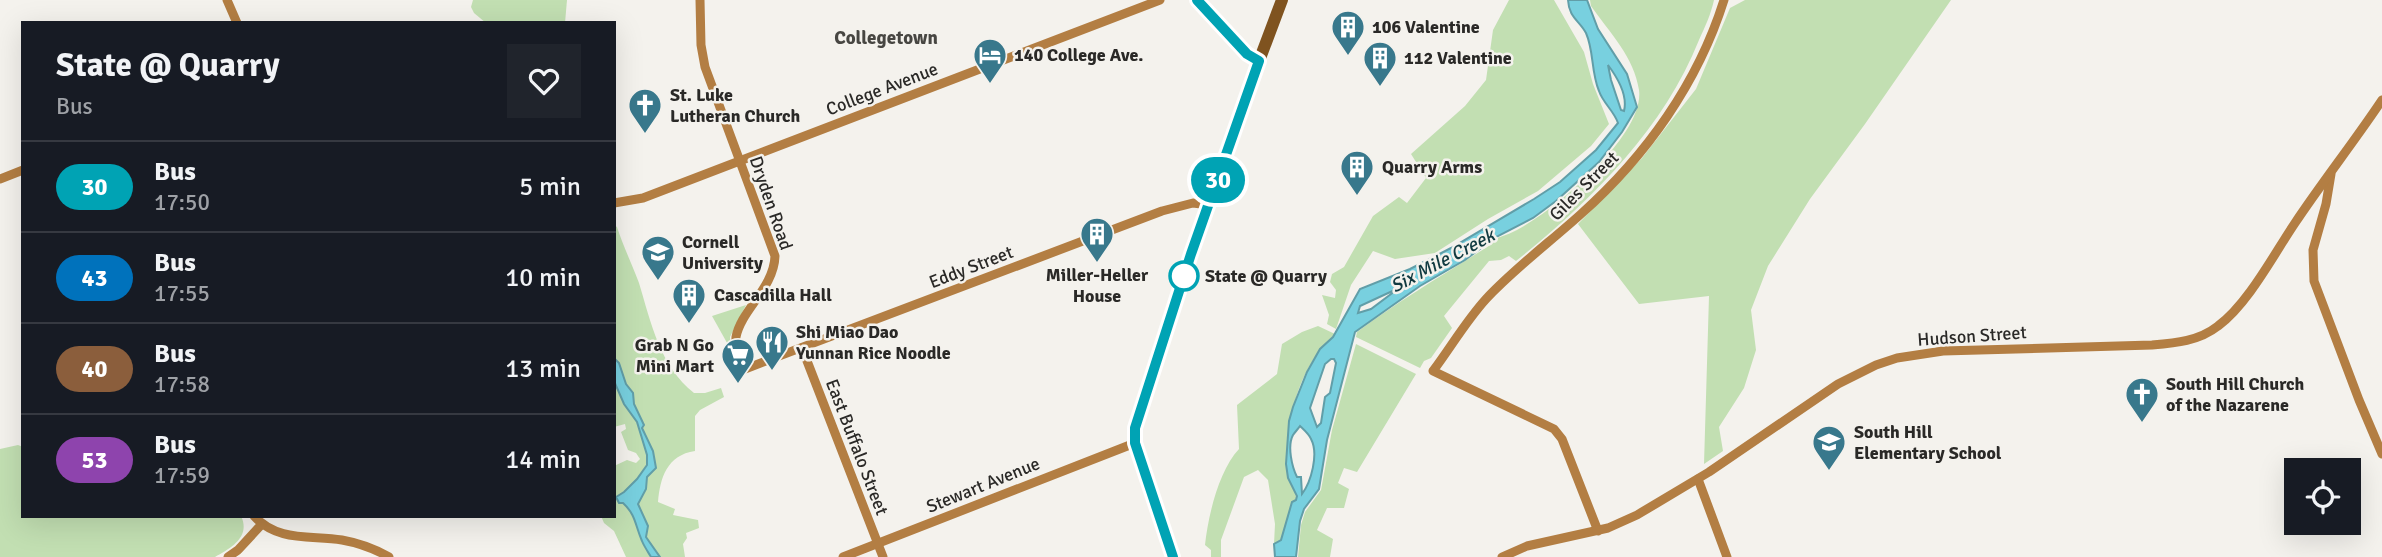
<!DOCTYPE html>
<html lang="en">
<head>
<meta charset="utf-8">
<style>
	body { margin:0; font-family:Signika,sans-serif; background:#20242c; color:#f1f3f6; height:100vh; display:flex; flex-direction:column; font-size:26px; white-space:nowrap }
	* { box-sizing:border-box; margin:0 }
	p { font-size:23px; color:#9ea1a6 }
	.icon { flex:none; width:38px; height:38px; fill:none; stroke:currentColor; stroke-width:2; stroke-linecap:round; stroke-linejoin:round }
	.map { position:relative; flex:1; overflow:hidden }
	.panel { position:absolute; left:21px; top:21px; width:595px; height:497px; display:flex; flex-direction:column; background:#171b24; border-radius:0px; box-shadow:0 7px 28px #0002 }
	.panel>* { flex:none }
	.badge { padding:0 14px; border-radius:23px; font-size:24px; line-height:46px }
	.tools { position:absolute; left:2284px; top:458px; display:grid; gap:14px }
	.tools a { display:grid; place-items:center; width:77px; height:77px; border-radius:0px; background:#171b24; box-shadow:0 7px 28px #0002; font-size:35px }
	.map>.badge { position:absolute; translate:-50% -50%; box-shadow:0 0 0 4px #fff }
	.round { display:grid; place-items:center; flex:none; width:74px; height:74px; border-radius:0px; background:#20242c }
	.headline { display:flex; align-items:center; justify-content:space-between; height:119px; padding:0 35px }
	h1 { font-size:33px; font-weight:700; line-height:52px }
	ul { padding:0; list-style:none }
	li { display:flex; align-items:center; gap:21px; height:91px; padding:0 35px; border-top:2px solid #363941 }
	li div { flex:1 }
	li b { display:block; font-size:26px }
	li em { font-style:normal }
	li .badge { min-width:77px; font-weight:700; text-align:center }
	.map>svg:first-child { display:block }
	.green { fill:#c2dfb2 }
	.water { fill:#78d0df; stroke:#619ea8; stroke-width:2; fill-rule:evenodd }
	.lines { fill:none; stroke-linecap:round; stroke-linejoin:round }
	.secondary { stroke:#b37e43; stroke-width:9 }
	.primary { stroke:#996629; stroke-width:10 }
	.highway { stroke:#7f531f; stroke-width:12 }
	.line-casing { stroke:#fff; stroke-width:16 }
	.line { stroke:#00a3b4; stroke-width:10 }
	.stop-dot { fill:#fff; stroke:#00a3b4; stroke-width:3.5 }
	.labels { text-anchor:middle; stroke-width:5; stroke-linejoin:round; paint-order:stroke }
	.poi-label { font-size:18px; font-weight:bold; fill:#2a2927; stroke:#f4f2ed; text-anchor:start }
	.street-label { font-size:18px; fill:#2a2927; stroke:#f4f2ed }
	.stop-label { font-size:18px; font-weight:bold; fill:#2a2927; stroke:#f4f2ed; text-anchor:start }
	.neighbourhood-label { font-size:19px; font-weight:bold; fill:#474642; stroke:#f4f2ed }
	.water-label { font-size:19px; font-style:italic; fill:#103a41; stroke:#f4f2ed }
</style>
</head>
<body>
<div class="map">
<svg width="2382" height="557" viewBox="0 0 2382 557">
	<rect width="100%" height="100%" fill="#f4f2ed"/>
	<g class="green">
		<polygon points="473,0 567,0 565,23 486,23 474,13 471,7"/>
		<polygon points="1509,0 1554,0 1584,52 1593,84 1609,124 1591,146 1538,191 1488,219 1435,253 1395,259 1373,251 1351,285 1336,329 1327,324 1329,315 1322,295 1335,298 1336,290 1330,282 1332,274 1344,267 1373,216 1399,197 1407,203 1426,178 1411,154 1465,106 1486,80 1493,30"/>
		<path d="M 1590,0 L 1714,0 C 1711,14 1705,27 1699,40 C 1663,130 1591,201 1516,261 L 1509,256 L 1501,260 L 1489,261 L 1444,316 L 1452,328 L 1431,358 L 1424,361 L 1420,368 L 1356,337 L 1357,332 C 1400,300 1446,273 1492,244 L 1494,239 C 1504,236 1514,232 1524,226 C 1559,206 1645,134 1639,90 C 1634,57 1610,33 1591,6 Z"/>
		<polygon points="1745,0 1951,0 1865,124 1810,199 1768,266 1751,310 1756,350 1744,388 1719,427 1723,451 1704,464 1709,296 1639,304 1578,224 1642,158 1696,89 1730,8"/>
		<path d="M 614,225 L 617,227 C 623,246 632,264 639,283 C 651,323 660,366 694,393 L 705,393 L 721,388 L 724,397 L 700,410 L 695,416 L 695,451 C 667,455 660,478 658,502 L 675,509 L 673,515 L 698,520 L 699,528 L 686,533 L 687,538 L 683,544 L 685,557 L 626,557 L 614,531 L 604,523 L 601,516 L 614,516 L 614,466 L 627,460 L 636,463 L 640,459 L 636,453 L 628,450 L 621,432 L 626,429 L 625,424 L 614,427 Z"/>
		<polygon points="746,305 730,337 731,350 712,316"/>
		<path d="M 1318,326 L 1335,334 C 1330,340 1324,344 1320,350 C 1294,384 1286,428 1288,469 C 1289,480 1297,489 1296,500 L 1292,502 L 1281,540 L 1274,544 L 1275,524 L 1268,480 L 1258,470 L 1244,477 L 1221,540 L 1221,557 L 1211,557 L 1211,550 L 1205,545 C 1208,516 1219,470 1239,449 L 1237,405 L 1277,374 L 1282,344 L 1302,332 Z"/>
		<polygon points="1356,344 1416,374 1357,472 1344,468 1338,483 1349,489 1344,508 1327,508 1317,530 1333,539 1330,557 1298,557 1301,525 1305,512 1321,490 1332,430"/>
		<path d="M 18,445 L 23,447 L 23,516 L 241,516 C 251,537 231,548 215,557 L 0,557 L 0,449 Z"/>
	</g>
	<g class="water">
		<path d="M 1568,0 L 1587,0 L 1598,29 L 1627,74 L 1637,107 L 1622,132 L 1599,162 L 1556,201 L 1533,218 L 1496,237 L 1465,260 L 1420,286 L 1355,332 L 1327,440 L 1319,489 L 1304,509 L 1300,521 L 1296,557 L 1275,557 L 1274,544 L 1281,540 L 1292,502 L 1296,500 L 1297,496 L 1288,478 L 1286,464 L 1289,421 L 1293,407 L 1307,372 L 1320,349 L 1333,337 L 1360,289 L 1410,269 L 1451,248 L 1534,199 L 1560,182 L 1596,150 L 1618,123 C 1614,111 1603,103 1599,91 C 1591,72 1594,51 1586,33 C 1579,20 1569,18 1568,0 ZM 1608,65 C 1617,77 1628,95 1624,111 L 1621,110 L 1611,80 ZM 1399,288 L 1371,309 L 1358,313 L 1360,306 ZM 1331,359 L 1334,359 L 1336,363 L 1330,393 L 1325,397 L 1321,423 L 1317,427 L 1310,408 L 1325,364 ZM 1300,426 C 1303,429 1309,434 1311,439 C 1319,454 1311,482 1302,494 L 1301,477 L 1297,477 C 1292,467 1287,446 1293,435 C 1295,432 1298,429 1300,426 Z"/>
		<path d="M 614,358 L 619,363 L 626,384 L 633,393 L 634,404 L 644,425 L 642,428 L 653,451 L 656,468 L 647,477 L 646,489 L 638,504 L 648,526 L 646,537 L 660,557 L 651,557 C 648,552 644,546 642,541 C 635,525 636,515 623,503 L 619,503 L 616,497 L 624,492 L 637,479 L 647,465 L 647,455 L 637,422 L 624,404 L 614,381 Z"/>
	</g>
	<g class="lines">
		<g class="secondary">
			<polyline points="227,0 237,23"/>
			<path d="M 700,0 L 701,45 L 705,67 L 775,256 C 774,288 741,310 736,337 C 735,348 741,360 745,369 L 1162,211 L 1193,203 L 1209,205"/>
			<polyline points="2331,174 2326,204 2313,250 2314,281 2359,400 2382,454"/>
			<polyline points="0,179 23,170"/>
			<polyline points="614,203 643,198 1160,0"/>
			<polyline points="802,348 883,557"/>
			<polyline points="1698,479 1727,557"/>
			<path d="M 254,516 C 278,542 310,535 342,540 C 359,543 375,549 389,557"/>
			<path d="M 1598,531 L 1562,439 L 1554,429 L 1433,371 C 1451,347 1466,321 1486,299 C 1515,268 1550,242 1581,214 C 1646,156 1698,83 1724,0"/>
			<polyline points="228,557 238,550 262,524"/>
			<polyline points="843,557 1135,443"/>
			<path d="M 1502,557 L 1527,546 L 1608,528 L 1637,515 L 1709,472 L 1838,384 L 1876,365 L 1897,358 L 1943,351 L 2152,345 C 2176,343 2199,341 2218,326 C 2248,304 2274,254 2295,223 C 2323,181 2354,142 2382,100"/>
		</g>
		<polyline class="primary" points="1197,0 1247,55 1259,61"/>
		<polyline class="highway" points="1173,557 1135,443 1135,428 1191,254 1253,77 1282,0"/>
	</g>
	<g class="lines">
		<defs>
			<polyline id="line" points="1173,557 1135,443 1135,428 1191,254 1259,61 1247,54 1197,0"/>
		</defs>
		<use href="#line" class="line-casing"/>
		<use href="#line" class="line"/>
	</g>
	<defs>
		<symbol id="building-pin" viewBox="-11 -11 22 30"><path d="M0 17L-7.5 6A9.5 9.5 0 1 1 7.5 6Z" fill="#38788c" stroke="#f4f2ed"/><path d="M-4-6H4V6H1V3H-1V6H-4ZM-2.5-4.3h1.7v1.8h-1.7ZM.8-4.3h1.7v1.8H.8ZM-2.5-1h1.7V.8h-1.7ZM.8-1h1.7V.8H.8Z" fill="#fff"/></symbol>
		<symbol id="hotel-pin" viewBox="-11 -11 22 30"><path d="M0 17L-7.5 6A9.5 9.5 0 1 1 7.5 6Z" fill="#38788c" stroke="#f4f2ed"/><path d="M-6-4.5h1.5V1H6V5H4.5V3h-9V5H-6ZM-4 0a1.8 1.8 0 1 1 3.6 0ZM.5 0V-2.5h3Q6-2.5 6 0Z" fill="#fff"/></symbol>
		<symbol id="church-pin" viewBox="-11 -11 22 30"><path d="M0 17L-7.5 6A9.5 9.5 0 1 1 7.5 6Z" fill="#38788c" stroke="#f4f2ed"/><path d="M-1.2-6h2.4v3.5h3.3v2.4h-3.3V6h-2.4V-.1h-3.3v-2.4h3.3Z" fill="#fff"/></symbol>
		<symbol id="university-pin" viewBox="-11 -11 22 30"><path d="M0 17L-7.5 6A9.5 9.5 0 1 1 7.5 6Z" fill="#38788c" stroke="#f4f2ed"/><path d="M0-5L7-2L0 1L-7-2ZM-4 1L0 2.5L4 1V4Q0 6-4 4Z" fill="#fff"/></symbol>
		<symbol id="restaurant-pin" viewBox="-11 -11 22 30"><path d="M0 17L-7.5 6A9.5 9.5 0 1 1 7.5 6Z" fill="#38788c" stroke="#f4f2ed"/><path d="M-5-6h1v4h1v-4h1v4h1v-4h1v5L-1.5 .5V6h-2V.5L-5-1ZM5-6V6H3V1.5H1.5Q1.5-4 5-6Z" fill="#fff"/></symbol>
		<symbol id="supermarket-pin" viewBox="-11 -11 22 30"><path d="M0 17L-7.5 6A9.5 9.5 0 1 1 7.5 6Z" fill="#38788c" stroke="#f4f2ed"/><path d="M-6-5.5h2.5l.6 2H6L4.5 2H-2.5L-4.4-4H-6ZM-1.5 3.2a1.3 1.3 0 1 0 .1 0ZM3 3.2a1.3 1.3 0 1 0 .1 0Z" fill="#fff"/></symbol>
		<symbol id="school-pin" viewBox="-11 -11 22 30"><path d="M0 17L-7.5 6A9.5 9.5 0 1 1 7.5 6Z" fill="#38788c" stroke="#f4f2ed"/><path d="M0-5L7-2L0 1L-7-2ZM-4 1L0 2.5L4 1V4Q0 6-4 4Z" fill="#fff"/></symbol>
	</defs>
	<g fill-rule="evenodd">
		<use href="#building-pin" x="1329" y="8" width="38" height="52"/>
		<use href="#hotel-pin" x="971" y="36" width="38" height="52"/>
		<use href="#building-pin" x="1361" y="39" width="38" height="52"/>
		<use href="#church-pin" x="626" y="86" width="38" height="52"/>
		<use href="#building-pin" x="1338" y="148" width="38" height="52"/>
		<use href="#building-pin" x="1078" y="215" width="38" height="52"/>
		<use href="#university-pin" x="639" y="233" width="38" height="52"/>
		<use href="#building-pin" x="670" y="276" width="38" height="52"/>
		<use href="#restaurant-pin" x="753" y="323" width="38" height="52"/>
		<use href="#supermarket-pin" x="719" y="336" width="38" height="52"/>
		<use href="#church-pin" x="2123" y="375" width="38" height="52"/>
		<use href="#school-pin" x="1810" y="423" width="38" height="52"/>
	</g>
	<circle class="stop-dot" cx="1184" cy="276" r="14"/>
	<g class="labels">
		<g class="poi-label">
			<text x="1372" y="33">106 Valentine</text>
			<text x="1014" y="61">140 College Ave.</text>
			<text x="1404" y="64">112 Valentine</text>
			<text x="670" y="101">St. Luke<tspan x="670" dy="21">Lutheran Church</tspan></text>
			<text x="1382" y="173">Quarry Arms</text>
			<text x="682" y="248">Cornell<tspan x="682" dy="21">University</tspan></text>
			<text x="1097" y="281" text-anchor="middle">Miller-Heller<tspan x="1097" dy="21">House</tspan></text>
			<text x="714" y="301">Cascadilla Hall</text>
			<text x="796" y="338">Shi Miao Dao<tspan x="796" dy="21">Yunnan Rice Noodle</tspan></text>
			<text x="714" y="351" text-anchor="end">Grab N Go<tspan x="714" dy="21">Mini Mart</tspan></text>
			<text x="2166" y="390">South Hill Church<tspan x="2166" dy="21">of the Nazarene</tspan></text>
			<text x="1854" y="438">South Hill<tspan x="1854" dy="21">Elementary School</tspan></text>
		</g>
		<g class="street-label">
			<text transform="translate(882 89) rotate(-21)" y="6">College Avenue</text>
			<text transform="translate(1584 186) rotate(-45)" y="6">Giles Street</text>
			<text transform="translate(771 203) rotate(71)" y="6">Dryden Road</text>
			<text transform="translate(971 267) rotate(-21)" y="6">Eddy Street</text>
			<text transform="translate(1972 336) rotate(-4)" y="6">Hudson Street</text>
			<text transform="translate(857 447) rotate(69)" y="6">East Buffalo Street</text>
			<text transform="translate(983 485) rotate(-22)" y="6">Stewart Avenue</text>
		</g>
		<g class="stop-label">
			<text x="1205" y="282">State @ Quarry</text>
		</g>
		<g class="neighbourhood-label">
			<text x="886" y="44">Collegetown</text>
		</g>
		<g class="water-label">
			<text transform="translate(1442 260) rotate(-28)" y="7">Six Mile Creek</text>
		</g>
	</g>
</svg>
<div class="tools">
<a><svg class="icon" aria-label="locate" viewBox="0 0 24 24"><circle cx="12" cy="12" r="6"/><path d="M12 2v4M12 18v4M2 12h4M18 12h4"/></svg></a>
</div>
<b class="badge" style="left:1218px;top:180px;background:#00a3b4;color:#fff">30</b>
<section class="panel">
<div class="headline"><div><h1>State @ Quarry</h1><p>Bus</p></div><a class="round"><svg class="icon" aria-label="heart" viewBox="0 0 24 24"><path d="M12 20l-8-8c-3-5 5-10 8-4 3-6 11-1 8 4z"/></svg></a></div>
<ul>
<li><span class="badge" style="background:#00a3b4;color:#fff">30</span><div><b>Bus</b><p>17:50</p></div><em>5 min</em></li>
<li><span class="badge" style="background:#0072bc;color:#fff">43</span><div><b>Bus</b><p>17:55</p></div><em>10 min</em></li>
<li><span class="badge" style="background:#8b5e3c;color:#fff">40</span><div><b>Bus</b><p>17:58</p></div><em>13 min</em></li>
<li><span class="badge" style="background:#8e44ad;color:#fff">53</span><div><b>Bus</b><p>17:59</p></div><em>14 min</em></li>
</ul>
</section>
</div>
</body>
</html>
